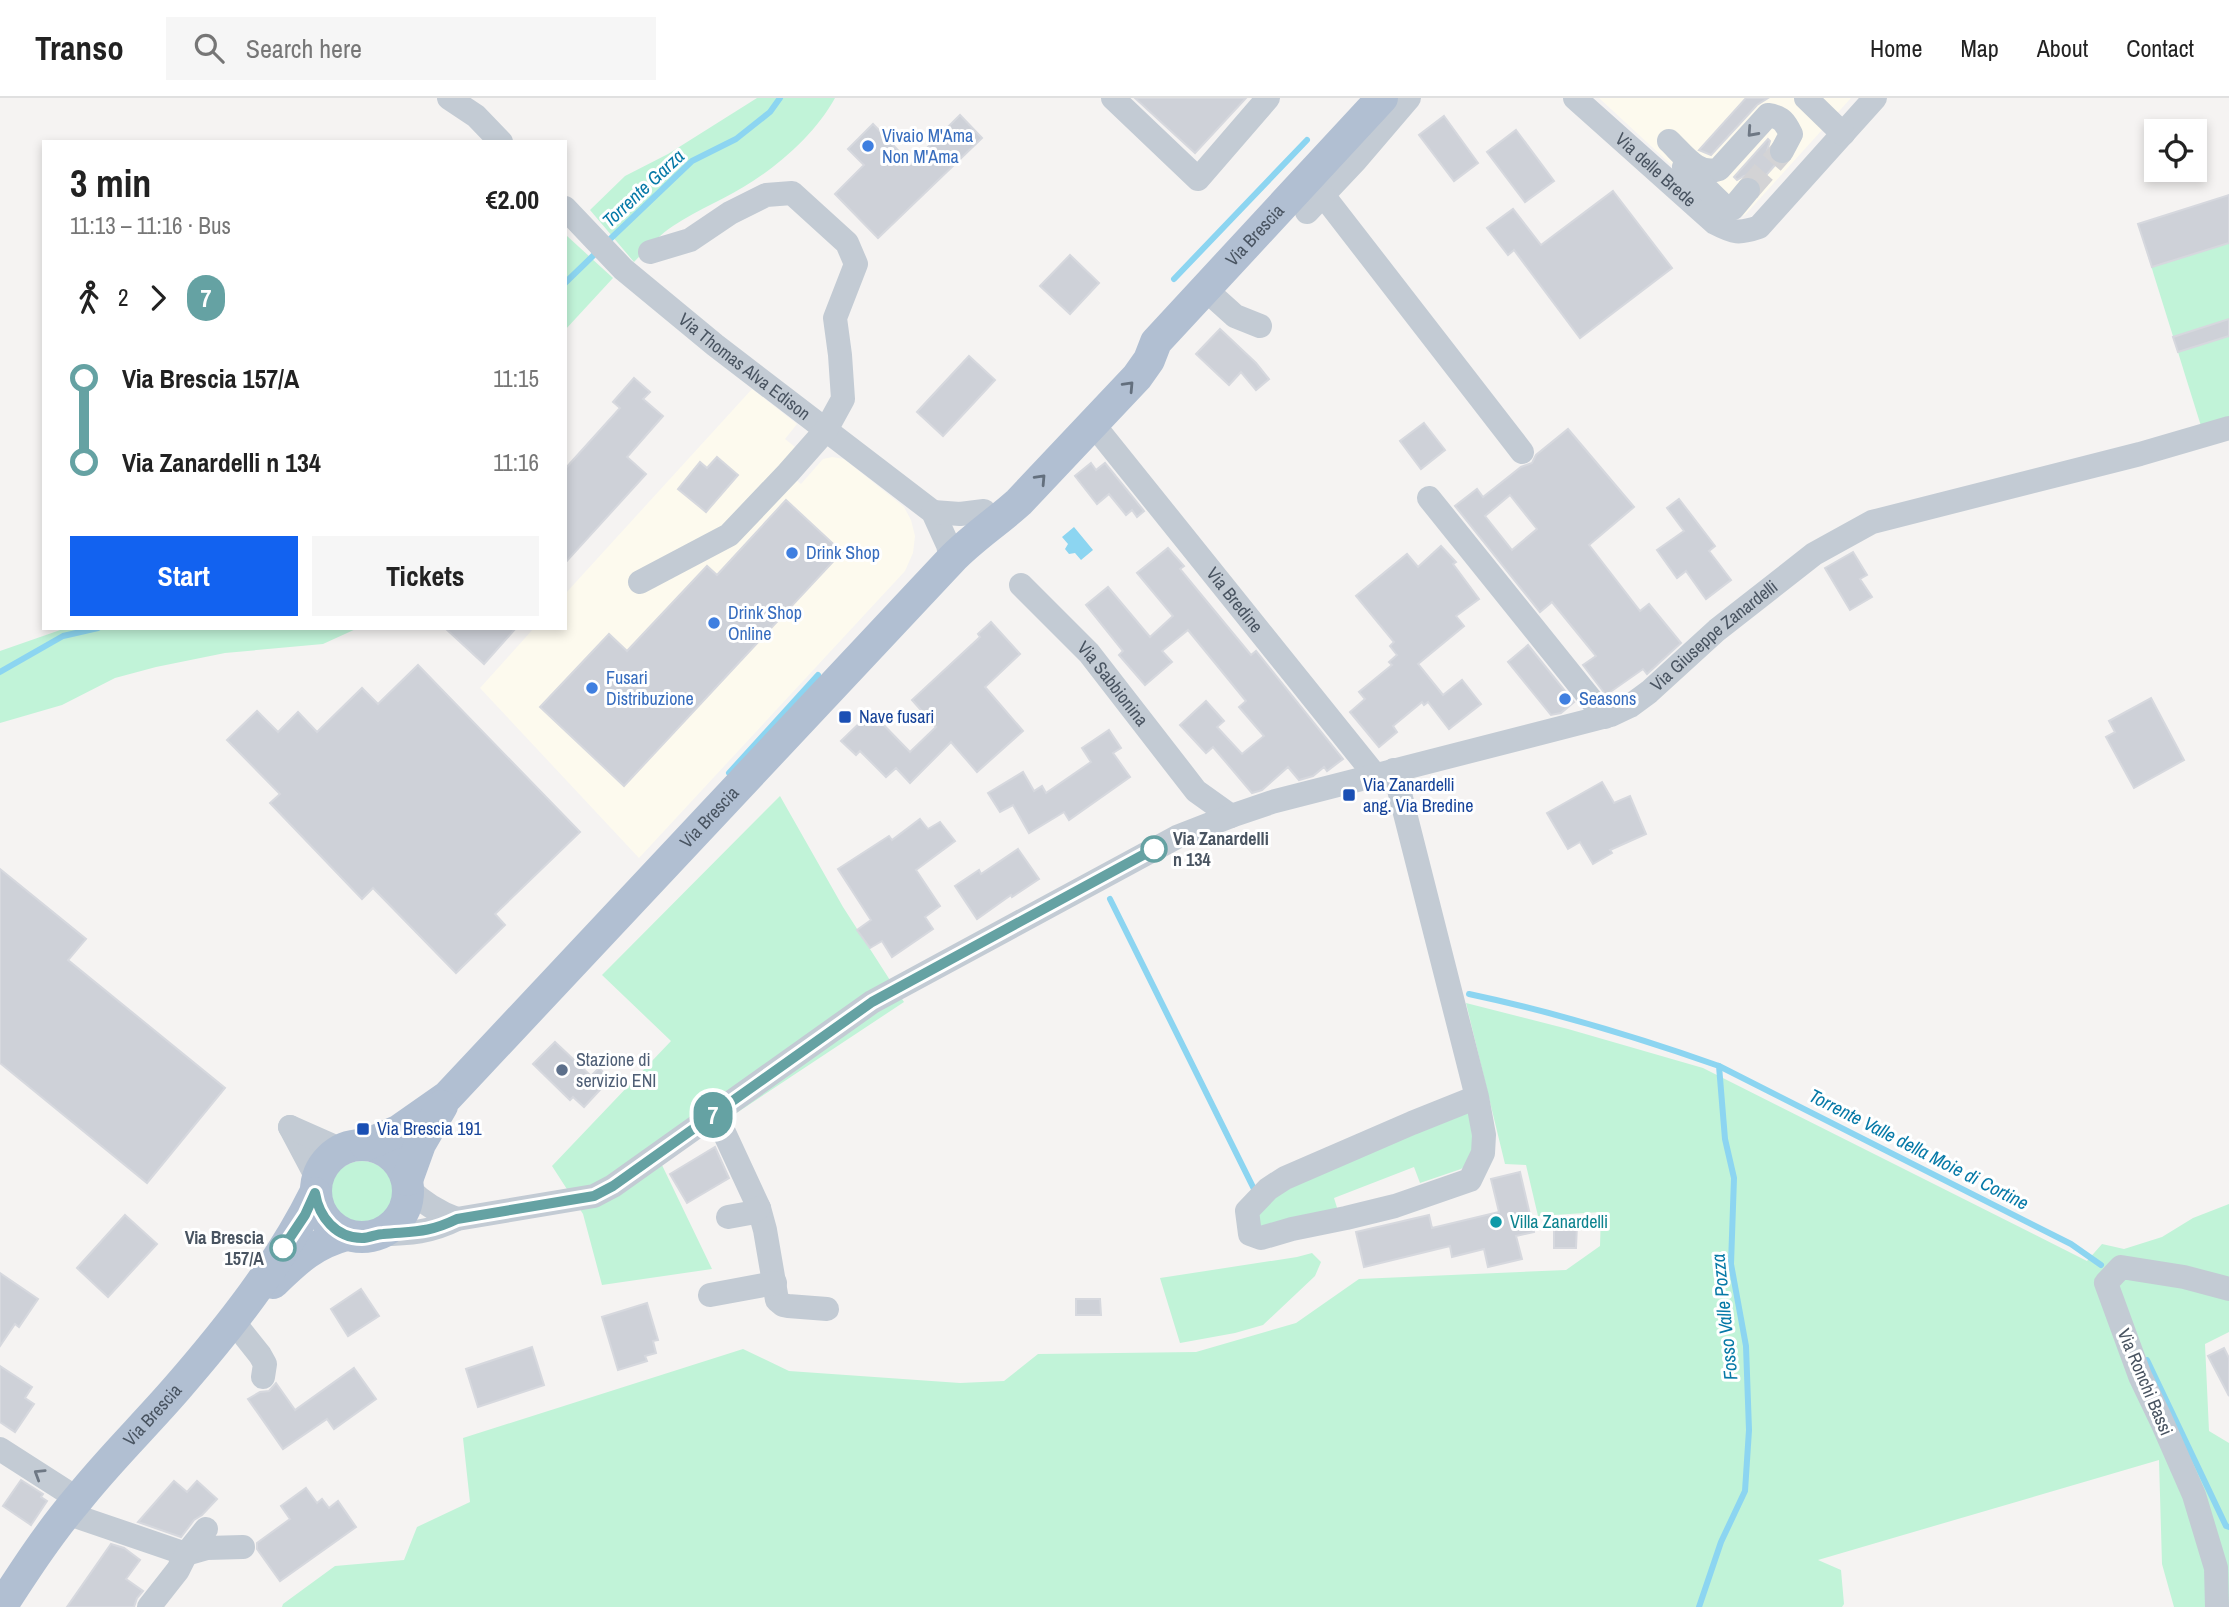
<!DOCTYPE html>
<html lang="en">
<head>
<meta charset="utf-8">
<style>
	body { margin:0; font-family:"Archivo Narrow",sans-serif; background:#f6f6f6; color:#222; height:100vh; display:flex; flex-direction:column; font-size:26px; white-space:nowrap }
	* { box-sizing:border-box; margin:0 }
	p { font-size:23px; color:#767676 }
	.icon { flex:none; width:38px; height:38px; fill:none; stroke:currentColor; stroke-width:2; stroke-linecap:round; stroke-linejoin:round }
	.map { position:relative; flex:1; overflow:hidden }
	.details { position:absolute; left:42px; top:42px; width:525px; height:490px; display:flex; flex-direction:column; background:#fff; border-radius:0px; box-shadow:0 4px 10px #0003 }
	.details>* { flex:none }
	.badge { padding:0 14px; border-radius:23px; font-size:24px; line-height:46px }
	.buttons { position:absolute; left:2144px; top:21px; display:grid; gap:14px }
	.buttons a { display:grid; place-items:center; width:63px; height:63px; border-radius:0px; background:#fff; box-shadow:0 4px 10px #0003; font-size:35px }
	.map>.badge { position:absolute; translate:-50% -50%; box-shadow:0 0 0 4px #fff }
	.legs { display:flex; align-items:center; gap:10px; height:77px; padding:0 28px; font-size:23px }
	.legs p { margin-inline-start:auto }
	.overview { display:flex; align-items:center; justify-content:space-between; height:119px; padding:0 28px }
	h1 { font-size:38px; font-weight:700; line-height:52px }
	.primary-button { display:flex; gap:14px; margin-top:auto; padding:14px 28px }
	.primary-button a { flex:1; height:80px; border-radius:0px; background:#1262f0; color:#fff; font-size:28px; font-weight:700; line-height:80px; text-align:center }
	.primary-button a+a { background:#f6f6f6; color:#222 }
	ul { padding:0 28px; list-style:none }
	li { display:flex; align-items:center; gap:24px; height:84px; font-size:26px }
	li i { display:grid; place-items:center; width:10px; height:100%; margin:0 9px; background:currentColor }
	li i::after { content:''; width:18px; height:18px; margin:-9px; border:5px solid; border-radius:50%; background:#fff }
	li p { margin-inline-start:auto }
	li:first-child i { background:linear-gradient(#0000 50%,currentColor 0) }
	li:last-child i { background:linear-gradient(currentColor 50%,#0000 0) }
	header { display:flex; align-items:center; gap:42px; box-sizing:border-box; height:98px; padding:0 35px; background:#fff; border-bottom:2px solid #e0e0e0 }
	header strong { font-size:33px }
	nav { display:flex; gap:38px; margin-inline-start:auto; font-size:24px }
	.search { width:490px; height:63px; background:#f6f6f6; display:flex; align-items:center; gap:18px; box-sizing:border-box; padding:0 24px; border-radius:0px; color:#767676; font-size:26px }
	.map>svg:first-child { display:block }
	.commercial { fill:#fdfaee }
	.green { fill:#c1f3d8 }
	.water { fill:#8cd5f1 }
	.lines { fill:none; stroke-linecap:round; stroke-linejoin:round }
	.stream { stroke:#8cd5f1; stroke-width:6 }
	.building { fill:#ced1d8; stroke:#d6d8de; stroke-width:2; fill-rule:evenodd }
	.minor-tunnel { stroke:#d3d3d5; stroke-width:24; stroke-dasharray:24 12; stroke-linecap:butt }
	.minor { stroke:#c3cbd4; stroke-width:24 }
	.major { stroke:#b1bfd2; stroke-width:32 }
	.oneway { stroke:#6e7884 }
	.oneway2 { stroke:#636f7d }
	.line-1-casing { stroke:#fff; stroke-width:16 }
	.line-1 { stroke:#65a2a3; stroke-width:10 }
	.shop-dot { fill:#3f7fe0; stroke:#fff; stroke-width:2.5 }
	.transit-dot { fill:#1a4fb4; stroke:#fff; stroke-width:2.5 }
	.stop-1-dot { fill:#fff; stroke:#65a2a3; stroke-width:3.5 }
	.service-dot { fill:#5c6f8a; stroke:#fff; stroke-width:2.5 }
	.culture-dot { fill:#0f9aa8; stroke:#fff; stroke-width:2.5 }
	.labels { text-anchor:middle; stroke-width:6; stroke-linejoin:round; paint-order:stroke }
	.shop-label { font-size:18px; fill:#366cbe; stroke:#fff; text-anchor:start }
	.street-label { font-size:18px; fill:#495461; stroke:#fff }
	.transit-label { font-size:18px; fill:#164399; stroke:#fff; text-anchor:start }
	.stop-label { font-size:18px; font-weight:bold; fill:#495461; stroke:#fff; text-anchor:start }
	.service-label { font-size:18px; fill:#4e5e75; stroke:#fff; text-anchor:start }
	.culture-label { font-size:18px; fill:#0d838f; stroke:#fff; text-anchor:start }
	.water-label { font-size:19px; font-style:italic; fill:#0679a7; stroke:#fff }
</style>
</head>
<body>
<header>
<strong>Transo</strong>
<div class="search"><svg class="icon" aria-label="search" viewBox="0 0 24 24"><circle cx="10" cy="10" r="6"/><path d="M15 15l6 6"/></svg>Search here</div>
<nav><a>Home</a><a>Map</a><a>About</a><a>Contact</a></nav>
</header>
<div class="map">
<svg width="2229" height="1509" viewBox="0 0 2229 1509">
	<rect width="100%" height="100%" fill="#f5f3f2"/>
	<g class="commercial">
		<polygon points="1599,0 1851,0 1745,117 1732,123"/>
		<polygon points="752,291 797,326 785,341 795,349 779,368 801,386 823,361 832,359 844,361 904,409 911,422 915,438 913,455 905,473 639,760 480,590 534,530 565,530 565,496"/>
	</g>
	<g class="green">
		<path d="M 757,0 L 835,0 C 817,33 784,63 753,83 C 728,100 698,111 673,128 C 659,137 646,152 634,164 L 590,112 L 625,78 L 668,56 Z"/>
		<polygon points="2229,97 2229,320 2201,328 2138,126"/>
		<polygon points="567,138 613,180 565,232 565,140"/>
		<polygon points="66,530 358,530 323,546 225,555 156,569 115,580 62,607 0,625 0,553"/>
		<polygon points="780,698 843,809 904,904 661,1065 712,1171 602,1187 583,1116 552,1068 671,943 602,877"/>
		<polygon points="1466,905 1568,931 1703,970 2087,1163 2102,1146 2124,1151 2162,1139 2193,1120 2229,1106 2229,1234 2205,1246 2209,1333 2229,1345 2229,1509 2174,1509 2162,1466 2159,1362 1818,1462 1841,1472 1844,1506 1842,1509 282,1509 283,1506 335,1468 404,1462 417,1429 470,1404 463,1340 743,1251 789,1273 960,1285 1004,1283 1038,1256 1196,1254 1296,1225 1359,1181 1566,1172 1600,1148 1601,1114 1538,1118 1526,1067 1505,1066"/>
		<polygon points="1470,1014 1474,1061 1461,1071 1420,1085 1414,1069 1334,1100 1339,1116 1260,1131 1253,1122 1262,1106 1339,1063"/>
		<circle cx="362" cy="1094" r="31"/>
		<polygon points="1312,1155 1321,1164 1315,1178 1263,1227 1235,1235 1180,1245 1160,1180 1297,1159"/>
	</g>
	<polygon class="water" points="1074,429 1093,452 1081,462 1075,455 1069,456 1065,451 1068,446 1062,439"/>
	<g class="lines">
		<g class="stream">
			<polyline points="607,144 692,63 736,41 770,14 780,0"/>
			<polyline points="1174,181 1307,42"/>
			<polyline points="565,185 599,152"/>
			<polyline points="0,574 63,538 98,530"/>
			<polyline points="729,675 818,577"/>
			<polyline points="1110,801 1255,1093"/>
			<path d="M 1469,896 C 1554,914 1637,939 1719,968 L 1725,1041 L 1734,1080 L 1731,1166 L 1746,1248 L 1749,1332 L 1745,1393 L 1721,1444 L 1699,1509"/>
			<polyline points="1719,968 2071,1146 2101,1167"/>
			<polyline points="2147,1262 2226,1428 2229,1429"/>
		</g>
	</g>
	<g class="building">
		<polygon points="1135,0 1246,0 1195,55"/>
		<polygon points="1746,0 1768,0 1757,7 1711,57 1699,52"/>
		<polygon points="960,17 982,40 878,140 835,96 864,67 848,51 873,26 911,66"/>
		<polygon points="1444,18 1478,65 1454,83 1419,37"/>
		<polygon points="1516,32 1554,83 1525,104 1487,54"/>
		<polygon points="1768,41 1770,43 1767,53 1769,60 1776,66 1760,84 1750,77 1744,78 1737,82 1734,79"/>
		<polygon points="1613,93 1672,170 1580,240 1514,152 1508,157 1487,130 1513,111 1541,147"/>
		<polygon points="2229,97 2229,145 2152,169 2138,126"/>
		<polygon points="1070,157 1099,185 1070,216 1040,188"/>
		<polygon points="2229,221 2229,238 2178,254 2173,239"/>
		<polygon points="1220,231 1256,265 1269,281 1256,292 1241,274 1229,287 1196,256"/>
		<polygon points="969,258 995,282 943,338 917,314"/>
		<polygon points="634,280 650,294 643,301 663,318 627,359 646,376 565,465 565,371 620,310 613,304"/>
		<polygon points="1424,325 1445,352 1421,371 1400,343"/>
		<path d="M 1568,331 L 1634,409 L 1589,447 L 1640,513 L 1649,506 L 1681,545 L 1647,576 L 1643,571 L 1606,597 L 1583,567 L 1596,558 L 1552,504 L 1540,514 L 1455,408 L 1477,391 L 1483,399 L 1521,369 L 1532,365 L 1536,357 ZM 1510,397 L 1537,431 L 1512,452 L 1485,418 Z"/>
		<polygon points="717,359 738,377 706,414 678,391 700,364 707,370"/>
		<polygon points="1091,365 1096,372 1105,365 1144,413 1137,419 1132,412 1126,417 1109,396 1097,406 1075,378"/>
		<polygon points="1679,401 1715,448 1709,453 1731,482 1706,501 1686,473 1677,480 1657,452 1684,433 1667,410"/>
		<polygon points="786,402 842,454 624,688 540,609 609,536 627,553 707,468 717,477"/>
		<polygon points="1441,448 1456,464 1453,466 1479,501 1456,518 1464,528 1418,566 1443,597 1462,582 1481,606 1449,631 1428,604 1424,607 1422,604 1393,628 1397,634 1379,649 1350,614 1365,601 1359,594 1392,567 1389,564 1397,557 1390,548 1394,544 1356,498 1407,456 1418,469"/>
		<polygon points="1168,450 1184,468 1180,471 1213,511 1251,557 1256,553 1343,661 1327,673 1324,669 1313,678 1299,682 1288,669 1262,692 1252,695 1213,649 1206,655 1180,627 1206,603 1224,623 1217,629 1242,656 1264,638 1239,609 1246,603 1188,532 1162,553 1172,564 1145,587 1119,557 1123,553 1086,507 1108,489 1150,539 1173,518 1137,475"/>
		<polygon points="1853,454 1867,477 1860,481 1872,499 1850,512 1825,470"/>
		<polygon points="991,524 1020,556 985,589 1023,633 977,674 951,644 910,685 896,670 886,679 860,653 856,657 841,643 871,614 910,654 936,629 912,602 980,539 978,536"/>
		<polygon points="445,530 516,530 484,566"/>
		<polygon points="1528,547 1574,604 1561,615 1551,617 1508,564"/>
		<polygon points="418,567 580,734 495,816 505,827 456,875 373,790 362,801 270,705 280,696 227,642 257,613 278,634 298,614 317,634 362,590 378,606"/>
		<polygon points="2151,600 2184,662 2134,690 2106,639 2115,634 2109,623"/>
		<polygon points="1109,632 1121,650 1113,655 1130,679 1069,722 1064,714 1029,735 1013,707 1000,714 988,695 1023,674 1034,693 1042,688 1046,695 1091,664 1082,650"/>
		<polygon points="1602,684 1614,705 1630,698 1646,736 1610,752 1612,755 1593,766 1580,744 1568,751 1547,715"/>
		<polygon points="920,721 928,731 940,724 955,743 916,772 940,808 925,819 933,831 892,859 882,843 870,850 857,832 871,822 838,771 889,738 892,742"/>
		<polygon points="1018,751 1039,781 1012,799 1011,797 977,821 955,788 979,772 981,776"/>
		<polygon points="0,771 86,841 68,862 225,990 147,1085 0,965"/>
		<polygon points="555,944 591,978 599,970 610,981 584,1009 573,999 570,1002 533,966"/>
		<polygon points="715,1049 729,1080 687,1105 670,1076"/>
		<polygon points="1520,1074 1534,1134 1516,1138 1522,1161 1488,1169 1484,1151 1452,1159 1450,1148 1364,1169 1356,1134 1429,1117 1432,1130 1499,1114 1491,1081"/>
		<polygon points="125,1117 157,1146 108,1199 77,1170"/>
		<polygon points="1554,1126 1577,1127 1576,1150 1554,1150"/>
		<polygon points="0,1175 38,1201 19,1229 15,1226 0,1248"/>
		<polygon points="361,1191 379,1218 348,1238 331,1211"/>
		<polygon points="1076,1201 1100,1201 1101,1217 1076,1217"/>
		<polygon points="647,1205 658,1242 653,1243 656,1255 645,1258 647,1263 618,1272 602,1219"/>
		<polygon points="532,1249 544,1287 478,1309 466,1271"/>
		<polygon points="2224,1250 2229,1260 2229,1298 2208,1258"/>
		<polygon points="0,1268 32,1289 25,1300 34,1306 15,1334 0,1324"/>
		<polygon points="354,1270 376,1301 334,1331 327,1321 283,1351 248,1301 260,1294 269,1293 276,1285 295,1312"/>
		<polygon points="21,1382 43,1396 41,1399 47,1403 31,1427 3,1408"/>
		<polygon points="174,1383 187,1394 197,1383 217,1401 202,1417 194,1422 181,1439 138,1424"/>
		<polygon points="306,1390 317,1405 322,1401 329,1410 338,1403 356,1429 280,1483 257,1451 257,1445 290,1421 281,1408"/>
		<polygon points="111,1446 124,1450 140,1462 126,1481 143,1493 137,1500 134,1509 67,1509"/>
	</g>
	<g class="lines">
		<polyline class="minor-tunnel" points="1748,92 1782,53"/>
		<g class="minor">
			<polyline points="449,0 476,18 501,44"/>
			<polyline points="1113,0 1198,81 1268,0"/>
			<polyline points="1409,0 1356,62 1323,97 1522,354"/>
			<path id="s1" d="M 1575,0 L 1715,125 C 1734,135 1739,136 1759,129 L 1875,0"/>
			<polyline points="1806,0 1843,36"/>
			<path d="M 1669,43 C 1683,56 1698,79 1719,71 L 1768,17 C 1782,19 1785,24 1791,36 L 1782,53"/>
			<polyline points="1684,69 1726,110 1733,110 1748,92"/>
			<path id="s2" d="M 565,110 L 623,171 L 715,247 L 933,414 L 948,447 L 951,462"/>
			<polyline points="1307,114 1323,97"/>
			<polyline points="1205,191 1235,218 1260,228"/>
			<path id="s3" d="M 1093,326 L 1375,677"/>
			<polyline points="1429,400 1605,619"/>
			<polyline points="933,414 960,416 984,413"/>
			<polyline points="640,484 729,437 788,375 826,332 843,301 840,257 835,220 856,166 847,145 792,95 766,97 730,115 690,142 650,154"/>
			<path id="s4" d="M 1021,487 L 1089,555 L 1196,693 L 1231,718"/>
			<polyline points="1394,672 1477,999 1484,1037 1483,1055 1470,1082 1395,1108 1346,1120 1292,1131 1261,1140 1250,1136 1247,1113 1268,1091 1285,1080 1412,1025 1477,999"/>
			<polyline points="715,1015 759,1110 765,1132 777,1202 783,1207 788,1208 827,1211"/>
			<polyline points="290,1029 317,1080"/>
			<polyline points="290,1029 342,1052"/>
			<path d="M 408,1090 C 423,1105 437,1114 457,1121"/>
			<polyline points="728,1119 750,1115 759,1110"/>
			<path id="s5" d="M 380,1136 C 410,1136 431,1134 457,1121 L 594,1098 L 613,1088 L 872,904 L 1177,739 L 1231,718 L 1272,704 L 1611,617 L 1630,608 L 1649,594 L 1717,532 L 1814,456 L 1872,424 L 2140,356 L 2229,330"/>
			<polyline points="710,1197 775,1185"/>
			<polyline points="233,1223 260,1257 265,1266 263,1279"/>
			<polyline points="0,1351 78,1401"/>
			<polyline points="66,1415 186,1456"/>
			<polyline points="186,1456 207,1450 243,1449"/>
			<polyline points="149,1509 178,1472 186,1456 206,1431"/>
			<polyline points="2217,1509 2216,1470 2194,1397 2162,1324 2140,1278 2106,1185 2121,1169 2184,1179 2229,1191"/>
		</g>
		<g class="major">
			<circle cx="362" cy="1093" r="46"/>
			<path id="s6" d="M 366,1047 L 398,1033 L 448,998 L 951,462 C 972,440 997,424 1019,404 L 1137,279 L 1149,262 L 1156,244 L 1382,0"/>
			<polyline points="407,1082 420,1046 442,1008"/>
			<path d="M 273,1185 C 297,1162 313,1146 346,1137"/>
			<path id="s7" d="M 1,1509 C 25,1472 49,1435 78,1401 C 109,1362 145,1327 177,1290 C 229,1230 280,1166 315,1095"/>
		</g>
	</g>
	<defs><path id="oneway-chevron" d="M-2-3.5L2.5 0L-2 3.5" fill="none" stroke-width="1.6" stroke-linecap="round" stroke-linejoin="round" transform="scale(1.75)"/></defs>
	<g class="oneway">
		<use href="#oneway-chevron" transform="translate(1752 34) rotate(132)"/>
		<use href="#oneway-chevron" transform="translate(39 1376) rotate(-148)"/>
	</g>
	<g class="oneway2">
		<use href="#oneway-chevron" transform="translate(1129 288) rotate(-47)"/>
		<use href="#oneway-chevron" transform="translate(1041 381) rotate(-47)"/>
	</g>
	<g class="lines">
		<defs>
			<path id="line-1" d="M 283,1150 L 305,1117 L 315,1095 C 319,1119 336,1140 362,1140 C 370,1140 376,1136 383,1136 C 415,1133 428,1135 457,1121 L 594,1098 L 613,1088 L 872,904 L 1154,751"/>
		</defs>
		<use href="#line-1" class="line-1-casing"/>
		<use href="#line-1" class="line-1"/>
	</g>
	<g class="shop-dot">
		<circle cx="868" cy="48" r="7"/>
		<circle cx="792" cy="455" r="7"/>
		<circle cx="714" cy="525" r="7"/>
		<circle cx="592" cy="590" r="7"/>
		<circle cx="1565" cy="601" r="7"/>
	</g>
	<g class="transit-dot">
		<rect x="838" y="612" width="14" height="14" rx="3.5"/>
		<rect x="1342" y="690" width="14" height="14" rx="3.5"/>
		<rect x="356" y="1024" width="14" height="14" rx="3.5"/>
	</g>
	<g class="stop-1-dot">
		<circle cx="1154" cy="751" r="12"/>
		<circle cx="283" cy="1150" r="12"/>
	</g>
	<circle class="service-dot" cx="562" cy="972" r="7"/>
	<circle class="culture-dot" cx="1496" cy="1124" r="7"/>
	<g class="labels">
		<g class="shop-label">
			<text x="882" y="44">Vivaio M'Ama<tspan x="882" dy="21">Non M'Ama</tspan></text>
			<text x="806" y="461">Drink Shop</text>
			<text x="728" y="521">Drink Shop<tspan x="728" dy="21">Online</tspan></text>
			<text x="606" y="586">Fusari<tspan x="606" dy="21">Distribuzione</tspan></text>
			<text x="1579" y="607">Seasons</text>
		</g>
		<g class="street-label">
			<text dy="6" stroke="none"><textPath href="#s1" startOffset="108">Via delle Brede</textPath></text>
			<text dy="6" stroke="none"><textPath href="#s6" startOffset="1278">Via Brescia</textPath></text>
			<text dy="6" stroke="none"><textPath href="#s2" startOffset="240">Via Thomas Alva Edison</textPath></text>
			<text dy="6" stroke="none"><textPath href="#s3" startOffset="226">Via Bredine</textPath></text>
			<text dy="6" stroke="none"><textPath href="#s5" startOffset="1486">Via Giuseppe Zanardelli</textPath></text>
			<text dy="6" stroke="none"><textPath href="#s4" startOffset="135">Via Sabbionina</textPath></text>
			<text dy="6" stroke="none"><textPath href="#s6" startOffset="478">Via Brescia</textPath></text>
			<text transform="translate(2145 1284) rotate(67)" y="6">Via Ronchi Bassi</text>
			<text dy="6" stroke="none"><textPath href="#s7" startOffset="245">Via Brescia</textPath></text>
		</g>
		<g class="transit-label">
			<text x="859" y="625">Nave fusari</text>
			<text x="1363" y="693">Via Zanardelli<tspan x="1363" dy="21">ang. Via Bredine</tspan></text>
			<text x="377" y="1037">Via Brescia 191</text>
		</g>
		<g class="stop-label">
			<text x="1173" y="747">Via Zanardelli<tspan x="1173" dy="21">n 134</tspan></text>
			<text x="264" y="1146" text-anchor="end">Via Brescia<tspan x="264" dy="21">157/A</tspan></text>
		</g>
		<g class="service-label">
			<text x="576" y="968">Stazione di<tspan x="576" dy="21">servizio ENI</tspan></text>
		</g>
		<g class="culture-label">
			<text x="1510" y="1130">Villa Zanardelli</text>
		</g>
		<g class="water-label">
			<text transform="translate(643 90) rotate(-43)" y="7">Torrente Garza</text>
			<text transform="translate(1919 1051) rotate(27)" y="7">Torrente Valle della Moie di Cortine</text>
			<text transform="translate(1724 1219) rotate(-96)" y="7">Fosso Valle Pozza</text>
		</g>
	</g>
</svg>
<div class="buttons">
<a><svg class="icon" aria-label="locate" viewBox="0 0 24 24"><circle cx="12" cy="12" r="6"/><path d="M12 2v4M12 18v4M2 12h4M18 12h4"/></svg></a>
</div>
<b class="badge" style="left:713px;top:1017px;background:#65a2a3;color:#fff">7</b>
<section class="details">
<div class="overview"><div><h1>3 min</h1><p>11:13 – 11:16 · Bus</p></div><b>€2.00</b></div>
<div class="legs"><svg class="icon" aria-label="walk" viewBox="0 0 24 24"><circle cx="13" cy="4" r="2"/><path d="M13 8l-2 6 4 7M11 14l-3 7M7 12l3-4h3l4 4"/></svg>2<svg class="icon" aria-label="forward" viewBox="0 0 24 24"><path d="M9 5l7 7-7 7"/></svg><b class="badge" style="background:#65a2a3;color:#fff">7</b></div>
<ul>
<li><i style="color:#65a2a3"></i><b>Via Brescia 157/A</b><p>11:15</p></li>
<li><i style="color:#65a2a3"></i><b>Via Zanardelli n 134</b><p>11:16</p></li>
</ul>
<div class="primary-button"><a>Start</a><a>Tickets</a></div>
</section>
</div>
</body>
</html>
